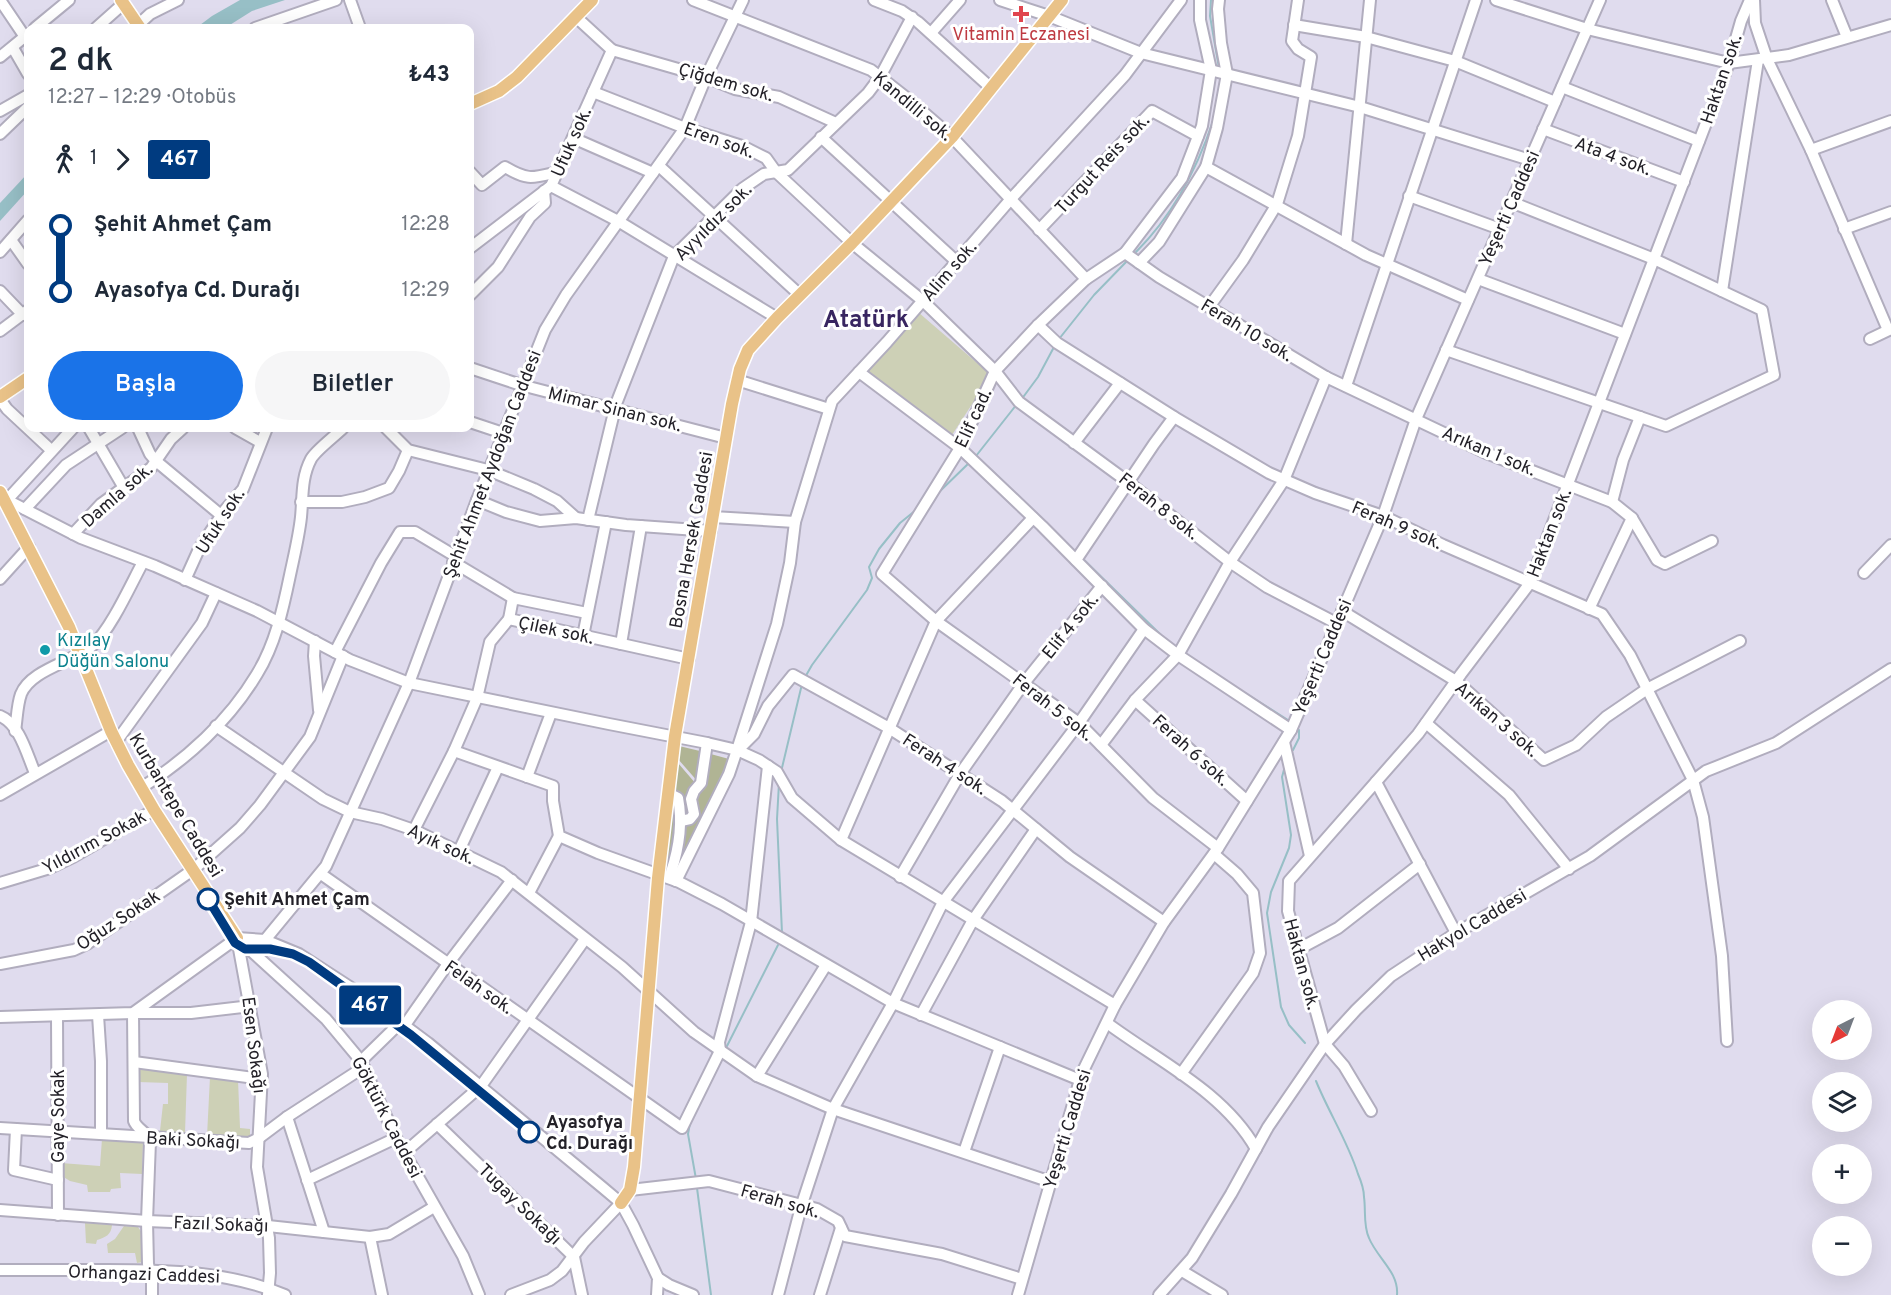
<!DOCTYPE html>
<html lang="tr">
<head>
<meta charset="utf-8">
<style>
	body { margin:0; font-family:Overpass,sans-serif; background:#f6f6f7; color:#1f2937; height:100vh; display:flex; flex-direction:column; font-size:22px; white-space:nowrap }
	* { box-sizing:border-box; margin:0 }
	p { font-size:20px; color:#747a83 }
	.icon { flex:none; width:33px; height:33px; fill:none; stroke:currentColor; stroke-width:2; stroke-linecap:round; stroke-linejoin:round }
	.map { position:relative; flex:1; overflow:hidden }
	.details { position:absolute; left:24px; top:24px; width:450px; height:408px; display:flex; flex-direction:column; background:#fff; border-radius:12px; box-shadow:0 6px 24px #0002 }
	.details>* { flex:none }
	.badge { padding:0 12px; border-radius:4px; font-size:21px; line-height:39px }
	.needle { width:39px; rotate:222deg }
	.buttons { position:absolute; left:1812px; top:1000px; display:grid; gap:12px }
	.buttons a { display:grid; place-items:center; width:60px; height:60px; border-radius:50%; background:#fff; box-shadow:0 6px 24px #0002; font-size:30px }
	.map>.badge { position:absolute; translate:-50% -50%; box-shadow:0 0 0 3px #fff }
	.legs { display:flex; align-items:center; gap:9px; height:66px; padding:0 24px; font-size:20px }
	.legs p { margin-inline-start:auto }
	.headline { display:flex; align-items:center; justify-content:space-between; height:102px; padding:0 24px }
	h1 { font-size:33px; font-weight:600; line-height:45px }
	.button { display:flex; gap:12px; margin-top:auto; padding:12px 24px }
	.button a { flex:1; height:69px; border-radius:36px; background:#1a73e8; color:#fff; font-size:24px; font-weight:600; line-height:69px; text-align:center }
	.button a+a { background:#f6f6f7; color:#1f2937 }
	ul { padding:0 24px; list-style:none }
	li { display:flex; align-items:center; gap:21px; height:66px; font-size:22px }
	li i { display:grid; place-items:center; width:9px; height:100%; margin:0 8px; background:currentColor }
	li i::after { content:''; width:15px; height:15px; margin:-8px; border:4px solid; border-radius:50%; background:#fff }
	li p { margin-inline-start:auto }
	li:first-child i { background:linear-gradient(#0000 50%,currentColor 0) }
	li:last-child i { background:linear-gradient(currentColor 50%,#0000 0) }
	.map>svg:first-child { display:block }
	.green { fill:#cdd0b6 }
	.forest { fill:#b0b494 }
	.water { fill:#97bfc6 }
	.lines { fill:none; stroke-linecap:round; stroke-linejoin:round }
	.stream { stroke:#97bfc6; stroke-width:2 }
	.minor-casing { stroke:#b1adbe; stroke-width:14 }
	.major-casing { stroke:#fff; stroke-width:15 }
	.minor { stroke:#fff; stroke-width:10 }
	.major { stroke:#e9c288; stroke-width:12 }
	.line-1-casing { stroke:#fff; stroke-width:14 }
	.line-1 { stroke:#003b80; stroke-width:9 }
	.health-dot { fill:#e0444e; stroke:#fff; stroke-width:2 }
	.culture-dot { fill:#0f9aa8; stroke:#fff; stroke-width:2 }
	.stop-1-dot { fill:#fff; stroke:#003b80; stroke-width:3 }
	.labels { text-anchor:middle; stroke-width:6; stroke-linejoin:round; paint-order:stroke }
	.health-label { font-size:18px; fill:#be3a42; stroke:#fff }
	.street-label { font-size:18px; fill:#232128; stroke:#fff }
	.culture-label { font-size:18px; fill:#0d838f; stroke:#fff; text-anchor:start }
	.stop-label { font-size:18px; font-weight:bold; fill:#232128; stroke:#fff; text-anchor:start }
	.district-label { font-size:24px; font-weight:bold; fill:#382560; stroke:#fff }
</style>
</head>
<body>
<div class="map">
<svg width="1891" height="1295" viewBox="0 0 1891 1295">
	<rect width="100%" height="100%" fill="#e0dcee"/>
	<g class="green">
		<polygon points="918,312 991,375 952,435 867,372"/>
		<polygon points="138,1069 187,1074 185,1133 160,1131 163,1104 168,1104 168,1083 138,1082"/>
		<polygon points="210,1077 238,1080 240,1128 250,1129 250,1137 207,1136"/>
		<polygon points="102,1139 143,1143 142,1174 120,1173 121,1188 111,1189 110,1192 88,1192 87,1185 70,1181 62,1176 61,1163 100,1166"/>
		<path d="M 85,1223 L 112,1225 C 111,1235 106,1237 97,1240 L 96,1244 L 86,1243 Z"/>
		<polygon points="124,1226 138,1227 142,1233 143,1262 137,1263 135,1253 108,1253 107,1244 115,1239"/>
	</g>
	<g class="forest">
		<polygon points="679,746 704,752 699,783 678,759"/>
		<polygon points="707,753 729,759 675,870 682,825 695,806"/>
		<polygon points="678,763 696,784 692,811 683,818 678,793 675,789"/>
		<polygon points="674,799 680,821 671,869 666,868"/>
	</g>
	<g class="water">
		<polygon points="240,0 285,0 252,11 225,28 196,28 212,16"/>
		<polygon points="28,173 28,190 0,221 0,203"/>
	</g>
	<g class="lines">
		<g class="stream">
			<polyline points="1211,0 1210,16 1219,68"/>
			<path d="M 1136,252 C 1172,216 1197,169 1213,121"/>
			<polyline points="1059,339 1094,295 1128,260"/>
			<polyline points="1021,400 1038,377 1054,347"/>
			<polyline points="976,456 1017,404"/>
			<polyline points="976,456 1008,486"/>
			<polyline points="937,494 970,462"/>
			<polyline points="1066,543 1077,553"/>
			<polyline points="1082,558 1161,635"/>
			<polyline points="804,679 812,665 867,590 872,578 869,567 879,549 900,523 916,510"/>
			<polyline points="1232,685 1288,720"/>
			<polyline points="1293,750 1299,738 1299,730"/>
			<polyline points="1285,766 1282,777 1291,835 1289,848 1271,892 1267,913 1281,1007 1289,1025 1305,1043"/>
			<polyline points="781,772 802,684"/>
			<polyline points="779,783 777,819 782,933"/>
			<polyline points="727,1046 778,945"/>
			<path d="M 1316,1081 C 1329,1113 1348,1142 1358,1174 C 1361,1181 1364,1189 1364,1197 C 1366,1211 1363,1225 1369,1238 C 1377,1258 1399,1272 1397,1295"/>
			<polyline points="690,1123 688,1134 696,1179"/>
			<polyline points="697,1188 711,1295"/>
		</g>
		<defs>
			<g id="minor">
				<polyline points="0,0 25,37"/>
				<polyline points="350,0 360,28"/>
				<polyline points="693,0 871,70 908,99 952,137 1086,279"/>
				<polyline points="874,0 902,11 918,22 991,88"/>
				<polyline points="1000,0 1049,16 1141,53 1360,107 1530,160"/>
				<polyline points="1200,0 1200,20 1211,70 1202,126 1182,178 1125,253 1086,279 1038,325 995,371 960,448 882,574 936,621 1079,723 1153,798 1218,848"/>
				<polyline points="1496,0 1587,29 1729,63 1789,55 1891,25"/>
				<polyline points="1754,0 1755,23 1767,59 1811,150 1888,330"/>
				<polyline points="1832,0 1847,37"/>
				<polyline points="1294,25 1366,37 1455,61 1555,102"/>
				<polyline points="137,26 150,14 178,0"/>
				<polyline points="35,28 69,0"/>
				<polyline points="96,28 123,4"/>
				<polyline points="255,28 336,0"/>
				<polyline points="931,33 960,0"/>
				<polyline points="13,48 28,74"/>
				<polyline points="612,50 706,77 735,89 779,97 836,123"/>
				<polyline points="0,57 28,34"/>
				<polyline points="1562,87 1699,141"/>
				<polyline points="593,92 685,128 742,146 766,158 776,172 852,243 923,301 995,371 1019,402 1128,482 1230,562 1267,587 1336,623"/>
				<polyline points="0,111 28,95"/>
				<polyline points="1543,129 1684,182"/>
				<polyline points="0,134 28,107"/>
				<polyline points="821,137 957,262"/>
				<polyline points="573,138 653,173"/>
				<polyline points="1811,150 1891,121"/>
				<polyline points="659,166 800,295"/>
				<polyline points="1206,167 1366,255 1468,300"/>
				<path d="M 470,172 L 482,185 L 505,167 C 529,181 532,178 558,172"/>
				<polyline points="551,186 618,221 777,318"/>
				<polyline points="1409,196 1500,229"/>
				<polyline points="1844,229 1891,212"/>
				<polyline points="1039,230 1152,111 1198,136"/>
				<polyline points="11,240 28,264"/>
				<polyline points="1346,244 1370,0"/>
				<polyline points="470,248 551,186 612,50 576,17"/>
				<polyline points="0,252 28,220"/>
				<polyline points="1125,253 1159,277 1326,377 1486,453 1612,502 1632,518 1589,609"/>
				<polyline points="1139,263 1159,242 1206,167 1217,128 1227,74 1221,43 1218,9 1219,0"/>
				<polyline points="1478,279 1625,334"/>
				<polyline points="0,291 23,315"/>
				<polyline points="1722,291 1758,60"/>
				<polyline points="470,295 498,267 530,217 545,203 544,191"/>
				<polyline points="1209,307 1243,260 1277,204 1298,136 1311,57 1298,49 1292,41 1298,0"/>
				<polyline points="1038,325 1057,343 1174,417 1269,473 1315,493 1383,516 1443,545 1602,614 1630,655 1693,780 1703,817 1722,956 1727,1041"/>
				<polyline points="0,331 28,310"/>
				<polyline points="1870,339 1891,329"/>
				<polyline points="1446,350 1666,426 1774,375 1762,310 1654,259 1511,202"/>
				<polyline points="470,368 521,385 726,438"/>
				<polyline points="859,372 960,448 1042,526 1144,629 1178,655 1291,730"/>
				<polyline points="737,380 829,409"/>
				<polyline points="1346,386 1476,0"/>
				<polyline points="0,399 7,409 51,450"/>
				<polyline points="470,422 503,433"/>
				<polyline points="89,428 124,488"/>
				<polyline points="138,428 150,454 156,461 222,516"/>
				<polyline points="235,428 260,442"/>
				<polyline points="386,428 408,450 488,470 534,489 557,501 576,518"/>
				<polyline points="1074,443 1120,383"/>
				<polyline points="0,500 3,498 81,538 155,566 257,611 350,660 409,683 609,724 707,743 737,750 759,760 777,772 792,798 841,840 1115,1005"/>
				<polyline points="7,500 73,428"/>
				<polyline points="477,500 506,512 540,521 576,518 626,525 711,531"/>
				<polyline points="301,502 342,502 365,497 389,488 399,471 408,450"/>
				<polyline points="1612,502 1623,460 1640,417"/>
				<polyline points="25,509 66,465 122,428"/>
				<polyline points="713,517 795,522"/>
				<polyline points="1632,518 1657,560 1665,564 1712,541"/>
				<polyline points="588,520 616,404 674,256 742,189 764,174 788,170 868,93 880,77 912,17"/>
				<polyline points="73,534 101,504 151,468 171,439 183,428"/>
				<polyline points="1076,560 1154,444 1174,417"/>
				<polyline points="453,562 513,598"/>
				<polyline points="1864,573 1891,545"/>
				<polyline points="0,579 29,547"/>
				<polyline points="185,580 199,549 225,510 243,489 267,428"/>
				<polyline points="1342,611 1456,681 1544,760 1576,745 1606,717 1647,689 1740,641"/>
				<polyline points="509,619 513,598 587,613"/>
				<polyline points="583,636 606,522"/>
				<polyline points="315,641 314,656 319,710"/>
				<polyline points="621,644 641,526"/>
				<polyline points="335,652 381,563 400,532 415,532 455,556"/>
				<polyline points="689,659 509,619 490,642 477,698 454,751 553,786 553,801 559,836 598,853 679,882 722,904 893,1003 1080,1080"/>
				<polyline points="1135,700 1247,801"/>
				<path d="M 0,716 C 20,724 27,755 35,773"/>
				<polyline points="1426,723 1509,795 1569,869"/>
				<polyline points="216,726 323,799 350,812 382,819 414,830 501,872 622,967 694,1032 757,1076 833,1109 1051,1182"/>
				<path d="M 15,731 C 17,719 17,705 21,694 C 31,669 74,662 93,645 C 111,629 131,584 143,562"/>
				<polyline points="116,742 202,623 216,593"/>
				<polyline points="1284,742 1310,856"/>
				<polyline points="1101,745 1135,700 1178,655 1230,562 1284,480 1326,377"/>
				<polyline points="740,748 754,734 768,706 793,675 889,728 1002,801 1070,857 1164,922"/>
				<polyline points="527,777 551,713"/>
				<polyline points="1376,782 1456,933"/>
				<path d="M 141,788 C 186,760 229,721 257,674 C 275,645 283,609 290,575 C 294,556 299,536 301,517 C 303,497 301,478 311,459 C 315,451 335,436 343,428"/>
				<path d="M 668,793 L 678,798 C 683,824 679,848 671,872 L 678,876"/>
				<polyline points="0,795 111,731"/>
				<polyline points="681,821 690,819 694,814 691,799 694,791 701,783 707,743"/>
				<polyline points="414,830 454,751"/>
				<polyline points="841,840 936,621 1033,518"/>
				<polyline points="458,853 498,767"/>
				<polyline points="321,874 682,1128 720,1051 719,1042 751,922 768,766"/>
				<polyline points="900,877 960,774 1024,683 1102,586"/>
				<polyline points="676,881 729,774 737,750 777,624 790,563 795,522 832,401 887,342 1010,200 1125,75 1181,0"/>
				<polyline points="0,883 50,868 73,857 154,810"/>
				<polyline points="529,893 559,836"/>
				<polyline points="237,938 265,940 299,954 373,1002 428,1043 602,1187 621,1203 633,1225 658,1278 657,1295"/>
				<polyline points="237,938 326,1019 361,1061 396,1138 463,1256 479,1295"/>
				<polyline points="237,938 262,1074 257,1167 269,1238 270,1273 268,1295"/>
				<polyline points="265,940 326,866 409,683 477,500 545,330 566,295 685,128 706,77 743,0"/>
				<polyline points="1297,950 1338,928 1420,864"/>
				<polyline points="0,964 74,950 87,944 194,869 240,828 260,805 310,737 343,656"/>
				<polyline points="98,1015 101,1061 101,1134"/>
				<polyline points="921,1015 973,920 1036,829"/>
				<polyline points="57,1016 58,1215"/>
				<polyline points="0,1017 133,1013 237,938"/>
				<path d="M 1107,1023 C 1158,1061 1224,1092 1256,1149"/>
				<polyline points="405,1025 447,965 512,880"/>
				<polyline points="361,1061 401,1022"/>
				<polyline points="134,1062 262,1079"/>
				<polyline points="1181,1074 1253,973 1260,953 1253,893 1237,874 1214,854"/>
				<polyline points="757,1076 826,965"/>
				<polyline points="1371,1111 1344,1066 1325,1044 1288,911 1289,881 1418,734 1461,674 1530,583 1729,63 1741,21 1750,0"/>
				<polyline points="287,1117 324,1232"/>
				<polyline points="437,1124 574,1257 582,1295"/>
				<polyline points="0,1128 249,1143 259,1138 287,1117 364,1067"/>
				<polyline points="16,1129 14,1170 58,1180"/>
				<polyline points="964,1152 1000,1047"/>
				<polyline points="404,1153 481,1086 585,939"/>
				<polyline points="307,1180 396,1138"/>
				<polyline points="630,1190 709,1181 817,1209 838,1221 845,1236 942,1254 1022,1279"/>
				<polyline points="0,1210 147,1221 268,1226 370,1237 389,1234 434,1207"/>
				<polyline points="370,1237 382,1295"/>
				<path d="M 0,1270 C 36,1270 71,1270 107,1270 C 167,1270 228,1271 285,1295"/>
				<polyline points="1182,1271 1222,1295"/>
				<polyline points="658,1278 669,1285 693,1295"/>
				<path d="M 152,1295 L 152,1281 L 148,1264 L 147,1221 L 150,1141 C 148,1132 137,1130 134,1121 L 133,1013 L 191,1013 L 251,1006"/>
				<polyline points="511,1295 550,1280 562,1271 584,1242 621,1203"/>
				<polyline points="778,1295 801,1207 833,1109 893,1003 943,902 1079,723 1144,629"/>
				<polyline points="820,1295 841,1228"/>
				<polyline points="1018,1295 1082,1073 1115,1005 1164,922 1218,848 1291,730 1383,516 1416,419 1600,0"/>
				<polyline points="1159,1295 1192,1258 1231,1194 1268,1127 1325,1044 1356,1010 1391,976 1456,933 1590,856 1706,771 1776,743 1891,669"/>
			</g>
			<g id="major">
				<polyline points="121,0 140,28"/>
				<polyline points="470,104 499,91 517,77 592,0"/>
				<polyline points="0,397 28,378"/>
				<polyline points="0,492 69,627 111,731 128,765 154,810 237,938"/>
				<polyline points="621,1203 630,1190 634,1167 658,878 675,736 732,404 740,369 748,350 777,318 852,243 952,137 1062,0"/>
			</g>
		</defs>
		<use href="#minor" class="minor-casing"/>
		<use href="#major" class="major-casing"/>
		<use href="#minor" class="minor"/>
		<use href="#major" class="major"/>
	</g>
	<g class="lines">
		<defs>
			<polyline id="line-1" points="208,899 235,943 245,949 270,949 293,954 309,962 411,1035 529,1132"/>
		</defs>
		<use href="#line-1" class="line-1-casing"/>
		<use href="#line-1" class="line-1"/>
	</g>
	<path class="health-dot" d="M1018 5h6v6h6v6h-6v6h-6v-6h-6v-6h6z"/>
	<circle class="culture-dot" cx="45" cy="650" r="6"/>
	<g class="stop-1-dot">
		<circle cx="208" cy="899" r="10"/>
		<circle cx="529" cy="1132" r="10"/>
	</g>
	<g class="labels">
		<g class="health-label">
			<text x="1021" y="40">Vitamin Eczanesi</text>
		</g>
		<g class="street-label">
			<text transform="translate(1721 79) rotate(-71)" y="6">Haktan sok.</text>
			<text transform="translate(726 82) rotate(16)" y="6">Çiğdem sok.</text>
			<text transform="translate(913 106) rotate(40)" y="6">Kandilli sok.</text>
			<text transform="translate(719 140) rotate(20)" y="6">Eren sok.</text>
			<text transform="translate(571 142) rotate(-66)" y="6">Ufuk sok.</text>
			<text transform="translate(1613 156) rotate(20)" y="6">Ata 4 sok.</text>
			<text transform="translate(1102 164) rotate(-47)" y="6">Turgut Reis sok.</text>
			<text transform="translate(1509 208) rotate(-66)" y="6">Yeşerti Caddesi</text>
			<text transform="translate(713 222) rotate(-45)" y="6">Ayyıldız sok.</text>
			<text transform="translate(949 271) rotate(-49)" y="6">Alim sok.</text>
			<text transform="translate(1247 330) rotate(31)" y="6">Ferah 10 sok.</text>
			<text transform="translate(615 409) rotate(14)" y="6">Mimar Sinan sok.</text>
			<text transform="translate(973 418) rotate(-65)" y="6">Elif cad.</text>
			<text transform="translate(1489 451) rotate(23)" y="6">Arıkan 1 sok.</text>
			<text transform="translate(492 464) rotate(-69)" y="6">Şehit Ahmet Aydoğan Caddesi</text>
			<text transform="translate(117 495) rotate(-41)" y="6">Damla sok.</text>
			<text transform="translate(1159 506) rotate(38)" y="6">Ferah 8 sok.</text>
			<text transform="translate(220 521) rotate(-57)" y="6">Ufuk sok.</text>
			<text transform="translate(1397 525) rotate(23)" y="6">Ferah 9 sok.</text>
			<text transform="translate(1549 533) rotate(-69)" y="6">Haktan sok.</text>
			<text transform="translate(691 540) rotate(-80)" y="6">Bosna Hersek Caddesi</text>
			<text transform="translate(1070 626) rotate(-51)" y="6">Elif 4 sok.</text>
			<text transform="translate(556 630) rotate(12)" y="6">Çilek sok.</text>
			<text transform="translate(1322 657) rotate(-67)" y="6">Yeşerti Caddesi</text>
			<text transform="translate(1053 707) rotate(38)" y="6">Ferah 5 sok.</text>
			<text transform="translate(1497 719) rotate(41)" y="6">Arıkan 3 sok.</text>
			<text transform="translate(1191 750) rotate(42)" y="6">Ferah 6 sok.</text>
			<text transform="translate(945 764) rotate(33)" y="6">Ferah 4 sok.</text>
			<text transform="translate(176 805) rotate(59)" y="6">Kurbantepe Caddesi</text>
			<text transform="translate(94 842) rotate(-28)" y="6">Yıldırım Sokak</text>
			<text transform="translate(441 844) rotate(25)" y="6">Ayık sok.</text>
			<text transform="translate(118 920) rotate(-33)" y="6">Oğuz Sokak</text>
			<text transform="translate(1472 925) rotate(-31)" y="6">Hakyol Caddesi</text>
			<text transform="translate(1302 964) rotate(75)" y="6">Haktan sok.</text>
			<text transform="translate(479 987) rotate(35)" y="6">Felah sok.</text>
			<text transform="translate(254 1045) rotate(83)" y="6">Esen Sokağı</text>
			<text transform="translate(58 1116) rotate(-90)" y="6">Gaye Sokak</text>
			<text transform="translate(387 1117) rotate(63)" y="6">Göktürk Caddesi</text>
			<text transform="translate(1067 1129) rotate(-73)" y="6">Yeşerti Caddesi</text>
			<text transform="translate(193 1140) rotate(3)" y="6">Baki Sokağı</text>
			<text transform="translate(780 1201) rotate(16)" y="6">Ferah sok.</text>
			<text transform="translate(520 1204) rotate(44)" y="6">Tugay Sokağı</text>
			<text transform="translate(221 1224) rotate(2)" y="6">Fazıl Sokağı</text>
			<text transform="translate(144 1274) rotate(2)" y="6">Orhangazi Caddesi</text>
		</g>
		<g class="culture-label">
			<text x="57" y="646">Kızılay<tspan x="57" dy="21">Düğün Salonu</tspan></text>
		</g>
		<g class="stop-label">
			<text x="224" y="905">Şehit Ahmet Çam</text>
			<text x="546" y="1128">Ayasofya<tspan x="546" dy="21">Cd. Durağı</tspan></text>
		</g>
		<g class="district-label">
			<text x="866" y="327">Atatürk</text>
		</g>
	</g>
</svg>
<div class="buttons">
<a><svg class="needle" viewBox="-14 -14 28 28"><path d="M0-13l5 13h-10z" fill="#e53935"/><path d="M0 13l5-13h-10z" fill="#747a83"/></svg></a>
<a><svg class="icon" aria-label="layers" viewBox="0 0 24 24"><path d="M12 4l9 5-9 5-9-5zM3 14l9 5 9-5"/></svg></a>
<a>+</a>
<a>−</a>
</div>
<b class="badge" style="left:370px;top:1005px;background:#003b80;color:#fff">467</b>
<section class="details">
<div class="headline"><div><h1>2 dk</h1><p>12:27 – 12:29 · Otobüs</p></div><b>₺43</b></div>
<div class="legs"><svg class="icon" aria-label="walk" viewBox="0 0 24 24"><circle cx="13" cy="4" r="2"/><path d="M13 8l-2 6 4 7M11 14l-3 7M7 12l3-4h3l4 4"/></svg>1<svg class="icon" aria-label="forward" viewBox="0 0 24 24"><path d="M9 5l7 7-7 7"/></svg><b class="badge" style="background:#003b80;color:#fff">467</b></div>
<ul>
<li><i style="color:#003b80"></i><b>Şehit Ahmet Çam</b><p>12:28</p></li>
<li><i style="color:#003b80"></i><b>Ayasofya Cd. Durağı</b><p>12:29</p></li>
</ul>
<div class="button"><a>Başla</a><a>Biletler</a></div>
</section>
</div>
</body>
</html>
